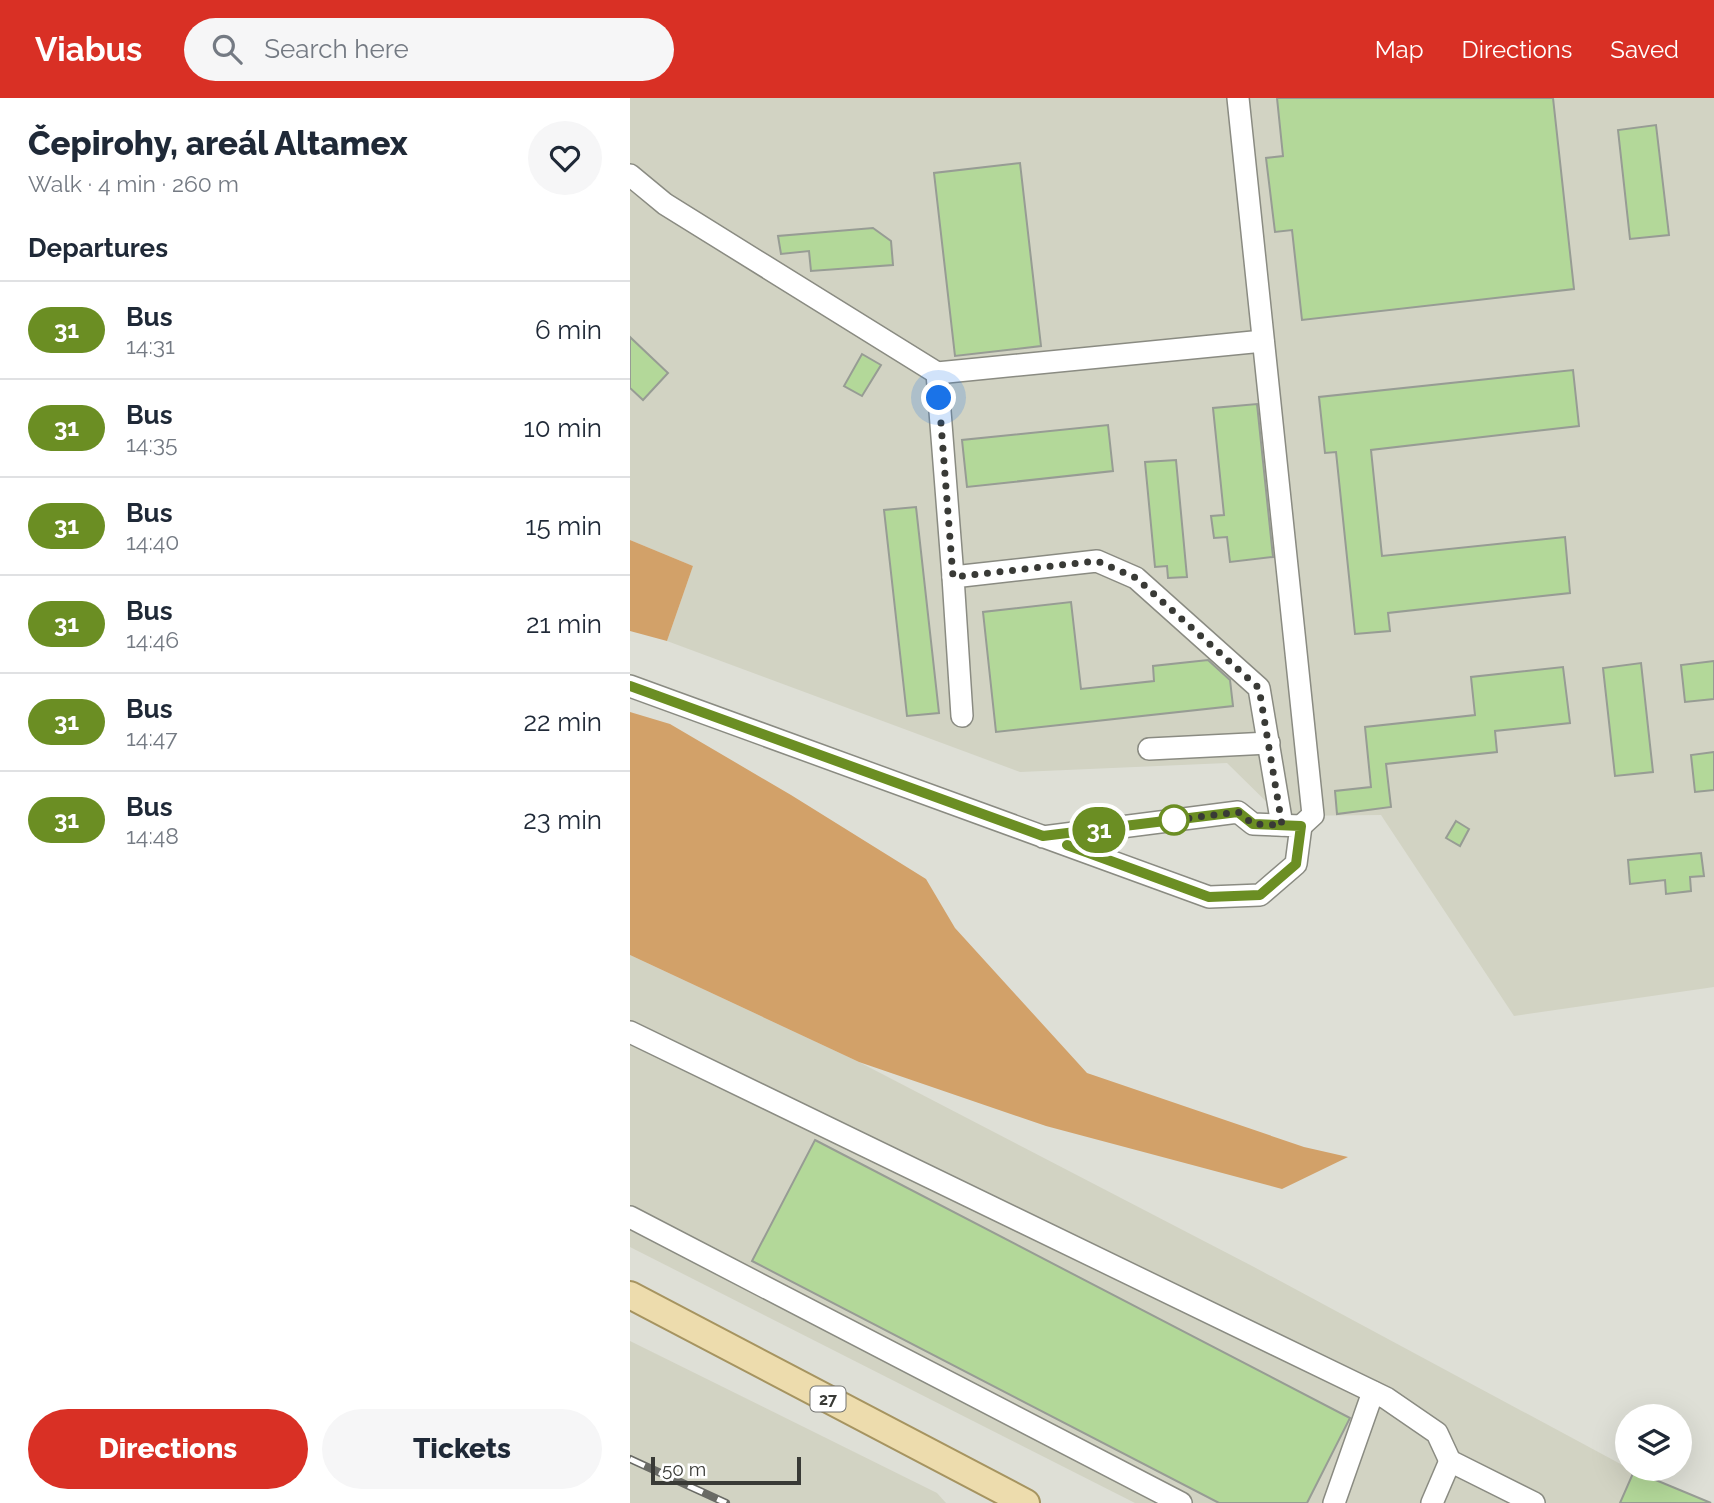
<!DOCTYPE html>
<html lang="en">
<head>
<meta charset="utf-8">
<style>
	body { margin:0; font-family:Raleway,sans-serif; background:#f6f6f7; color:#1f2937; height:100vh; display:flex; flex-direction:column; font-size:26px; white-space:nowrap }
	* { box-sizing:border-box; margin:0 }
	p { font-size:23px; color:#747a83 }
	.icon { flex:none; width:38px; height:38px; fill:none; stroke:currentColor; stroke-width:2; stroke-linecap:round; stroke-linejoin:round }
	.map { position:relative; flex:1; overflow:hidden }
	.side { display:flex; flex-direction:column; background:#fff; width:630px }
	.side>* { flex:none }
	.badge { padding:0 14px; border-radius:23px; font-size:24px; line-height:46px }
	.controls { position:absolute; left:985px; top:1306px; display:grid; gap:14px }
	.controls a { display:grid; place-items:center; width:77px; height:77px; border-radius:50%; background:#fff; box-shadow:0 7px 28px #0002; font-size:35px }
	.scale { position:absolute; left:21px; bottom:18px; width:150px; box-sizing:border-box; padding-left:7px; border:4px solid #393a36; border-top:0; font-size:19px; line-height:24px; white-space:nowrap; color:#393a36; -webkit-text-stroke:5px #fff; paint-order:stroke }
	.you { position:absolute; width:35px; height:35px; margin:-18px; border:5px solid #fff; border-radius:50%; background:#1a73e8; box-shadow:0 0 0 10px #1a73e833 }
	.map>.badge { position:absolute; translate:-50% -50%; box-shadow:0 0 0 4px #fff }
	h2 { padding:0 28px; font-size:26px; line-height:63px }
	.round { display:grid; place-items:center; flex:none; width:74px; height:74px; border-radius:37px; background:#f6f6f7 }
	.head { display:flex; align-items:center; justify-content:space-between; height:119px; padding:0 28px }
	h1 { font-size:33px; font-weight:800; line-height:52px }
	.button { display:flex; gap:14px; margin-top:auto; padding:14px 28px }
	.button a { flex:1; height:80px; border-radius:42px; background:#d93025; color:#fff; font-size:28px; font-weight:800; line-height:80px; text-align:center }
	.button a+a { background:#f6f6f7; color:#1f2937 }
	ul { padding:0; list-style:none }
	li { display:flex; align-items:center; gap:21px; height:98px; padding:0 28px; border-top:2px solid #e0e1e3 }
	li div { flex:1 }
	li b { display:block; font-size:26px }
	li em { font-style:normal }
	li .badge { min-width:77px; font-weight:700; text-align:center }
	header { display:flex; align-items:center; gap:42px; box-sizing:border-box; height:98px; padding:0 35px; background:#d93025; color:#fff }
	header strong { font-size:33px }
	nav { display:flex; gap:38px; margin-inline-start:auto; font-size:24px }
	.search { width:490px; height:63px; background:#f6f6f7; display:flex; align-items:center; gap:18px; box-sizing:border-box; padding:0 24px; border-radius:38px; color:#747a83; font-size:26px }
	main { display:flex; flex:1; min-height:0 }
	.map>svg:first-child { display:block }
	.built { fill:#d2d3c3 }
	.forest { fill:#d2a169 }
	.building { fill:#b3d899; stroke:#979c94; stroke-width:2 }
	.lines { fill:none; stroke-linecap:round; stroke-linejoin:round }
	.minor-casing { stroke:#8a8b82; stroke-width:24 }
	.major-casing { stroke:#a69460; stroke-width:30 }
	.minor { stroke:#fff; stroke-width:21 }
	.major { stroke:#eddcad; stroke-width:26 }
	.rail-casing { stroke:#696a65; stroke-width:8 }
	.rail { stroke:#fff; stroke-width:5; stroke-dasharray:16; stroke-linecap:butt }
	.line-casing { stroke:#fff; stroke-width:16 }
	.line { stroke:#6b8e23; stroke-width:10 }
	.walk { stroke:#393a36; stroke-width:7; stroke-dasharray:0 12.6 }
	.stop-dot { fill:#fff; stroke:#6b8e23; stroke-width:3.5 }
	.labels { text-anchor:middle; stroke-width:6; stroke-linejoin:round; paint-order:stroke }
	.shield { fill:#fff; stroke:#747572; stroke-width:2 }
	.shield-label { font-size:16px; font-weight:bold; fill:#393a36 }
</style>
</head>
<body>
<header>
<strong>Viabus</strong>
<div class="search"><svg class="icon" aria-label="search" viewBox="0 0 24 24"><circle cx="10" cy="10" r="6"/><path d="M15 15l6 6"/></svg>Search here</div>
<nav><a>Map</a><a>Directions</a><a>Saved</a></nav>
</header>
<main>
<section class="side">
<div class="head"><div><h1>Čepirohy, areál Altamex</h1><p>Walk · 4 min · 260 m</p></div><a class="round"><svg class="icon" aria-label="heart" viewBox="0 0 24 24"><path d="M12 20l-8-8c-3-5 5-10 8-4 3-6 11-1 8 4z"/></svg></a></div>
<h2>Departures</h2>
<ul>
<li><span class="badge" style="background:#6b8e23;color:#fff">31</span><div><b>Bus</b><p>14:31</p></div><em>6 min</em></li>
<li><span class="badge" style="background:#6b8e23;color:#fff">31</span><div><b>Bus</b><p>14:35</p></div><em>10 min</em></li>
<li><span class="badge" style="background:#6b8e23;color:#fff">31</span><div><b>Bus</b><p>14:40</p></div><em>15 min</em></li>
<li><span class="badge" style="background:#6b8e23;color:#fff">31</span><div><b>Bus</b><p>14:46</p></div><em>21 min</em></li>
<li><span class="badge" style="background:#6b8e23;color:#fff">31</span><div><b>Bus</b><p>14:47</p></div><em>22 min</em></li>
<li><span class="badge" style="background:#6b8e23;color:#fff">31</span><div><b>Bus</b><p>14:48</p></div><em>23 min</em></li>
</ul>
<div class="button"><a>Directions</a><a>Tickets</a></div>
</section>
<div class="map">
<svg width="1084" height="1405" viewBox="0 0 1084 1405">
	<rect width="100%" height="100%" fill="#dedfd6"/>
	<g class="built">
		<polygon points="0,0 1084,0 1084,889 884,918 751,717 651,718 597,665 390,674 37,543 63,468 0,442"/>
		<polygon points="0,857 229,964 624,1169 998,1370 1072,1401 1070,1405 505,1405 0,1149"/>
		<polygon points="0,1243 307,1395 316,1405 0,1405"/>
	</g>
	<g class="forest">
		<polygon points="0,442 63,468 37,543 0,533"/>
		<polygon points="0,614 40,626 161,697 296,781 325,830 457,975 674,1049 718,1059 652,1091 416,1028 229,964 0,857"/>
	</g>
	<g class="building">
		<polygon points="647,0 923,0 944,191 672,222 662,132 645,134 636,60 653,58"/>
		<polygon points="1026,27 1039,137 1000,141 988,32"/>
		<polygon points="390,65 411,248 325,258 304,75"/>
		<polygon points="243,130 261,143 263,167 181,173 179,153 151,156 148,138"/>
		<polygon points="0,239 38,275 13,302 0,290"/>
		<polygon points="232,256 251,267 232,298 214,288"/>
		<polygon points="943,272 949,328 741,352 752,458 935,439 940,495 758,515 760,533 725,536 706,354 695,355 689,299"/>
		<polygon points="627,306 643,459 600,464 597,439 584,440 581,418 594,417 583,310"/>
		<polygon points="478,327 483,373 337,389 332,342"/>
		<polygon points="546,362 557,479 538,480 537,468 525,469 515,364"/>
		<polygon points="286,409 309,615 277,618 254,412"/>
		<polygon points="441,504 451,591 524,583 523,568 578,562 600,582 603,608 366,634 353,514"/>
		<polygon points="1084,563 1084,601 1055,604 1051,567"/>
		<polygon points="1011,565 1023,674 985,678 973,570"/>
		<polygon points="933,569 940,625 865,633 867,654 756,666 761,709 707,716 705,693 741,689 735,629 845,617 841,579"/>
		<polygon points="1084,654 1084,692 1065,694 1061,657"/>
		<polygon points="826,723 839,731 830,748 816,740"/>
		<polygon points="1071,755 1074,778 1060,779 1061,793 1036,796 1035,782 1000,786 998,762"/>
		<polygon points="185,1042 720,1320 677,1405 589,1405 122,1163"/>
		<polygon points="1004,1373 1081,1405 990,1405"/>
	</g>
	<g class="lines">
		<defs>
			<g id="minor">
				<polyline points="608,0 683,717 671,728"/>
				<polyline points="0,77 35,106 307,275 633,243"/>
				<polyline points="307,275 323,479"/>
				<polyline points="0,588 579,799 630,797 666,766 671,728 623,726 608,714 413,739"/>
				<polyline points="332,618 323,479 467,463 506,480 629,590 652,727"/>
				<polyline points="519,651 639,645"/>
				<polyline points="0,934 756,1300 807,1335 820,1363 904,1405"/>
				<polyline points="0,1119 551,1405"/>
				<polyline points="704,1405 743,1294"/>
				<polyline points="802,1405 820,1363"/>
			</g>
			<polyline id="major" points="0,1197 396,1405"/>
		</defs>
		<use href="#minor" class="minor-casing"/>
		<use href="#major" class="major-casing"/>
		<use href="#minor" class="minor"/>
		<use href="#major" class="major"/>
		<defs>
			<polyline id="rail" points="0,1361 96,1405"/>
		</defs>
		<use href="#rail" class="rail-casing"/>
		<use href="#rail" class="rail"/>
	</g>
	<g class="lines">
		<defs>
			<polyline id="line" points="0,588 413,738 608,714 623,726 671,728 666,766 630,797 579,799 437,747"/>
		</defs>
		<use href="#line" class="line-casing"/>
		<use href="#line" class="line"/>
		<polyline class="walk" points="309,300 323,479 467,463 506,480 629,590 652,727 623,726 608,714 544,722"/>
	</g>
	<circle class="stop-dot" cx="544" cy="722" r="14"/>
	<g class="labels">
		<rect class="shield" x="180.5" y="1288.5" width="35" height="25" rx="5"/>
		<g class="shield-label">
			<text x="198" y="1307">27</text>
		</g>
	</g>
</svg>
<div class="controls">
<a><svg class="icon" aria-label="layers" viewBox="0 0 24 24"><path d="M12 4l9 5-9 5-9-5zM3 14l9 5 9-5"/></svg></a>
</div>
<div class="scale">50 m</div>
<div class="you" style="left:309px;top:300px"></div>
<b class="badge" style="left:469px;top:732px;background:#6b8e23;color:#fff">31</b>
</div>
</main>
</body>
</html>
